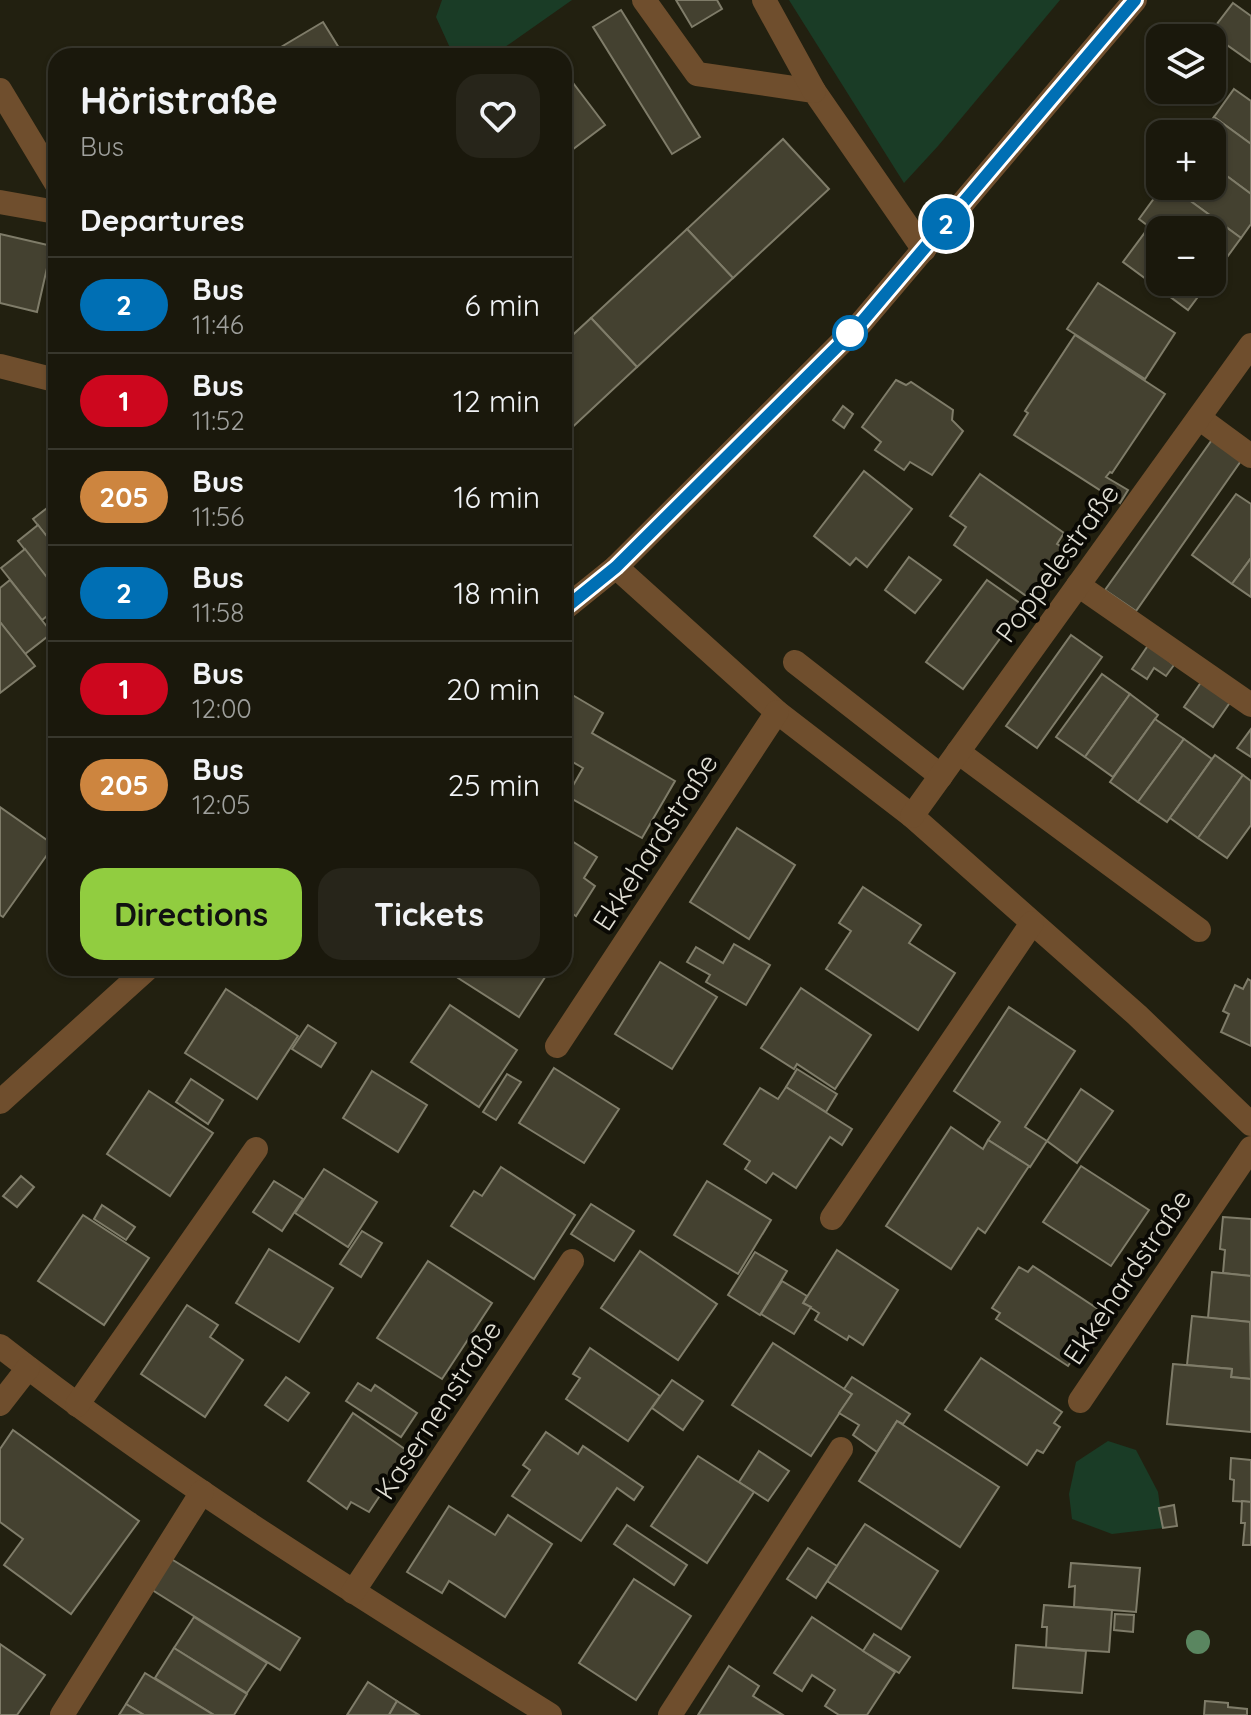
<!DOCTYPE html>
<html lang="en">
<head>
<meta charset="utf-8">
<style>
	body { margin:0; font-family:Quicksand,sans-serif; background:#27251a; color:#f1f3f6; height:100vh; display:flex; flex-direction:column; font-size:30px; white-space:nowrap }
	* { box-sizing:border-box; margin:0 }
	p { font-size:26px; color:#9fa09d }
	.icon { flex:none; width:44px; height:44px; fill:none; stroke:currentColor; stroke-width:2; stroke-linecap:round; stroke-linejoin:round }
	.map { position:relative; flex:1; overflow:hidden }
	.sheet { position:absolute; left:48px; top:48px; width:524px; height:928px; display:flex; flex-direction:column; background:#1a180c; border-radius:24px; box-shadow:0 2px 6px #0004,0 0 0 2px #38372d }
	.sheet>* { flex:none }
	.badge { padding:0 16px; border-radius:26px; font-size:28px; line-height:52px }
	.controls { position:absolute; left:1146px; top:24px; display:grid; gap:16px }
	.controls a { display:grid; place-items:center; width:80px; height:80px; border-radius:16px; background:#1a180c; box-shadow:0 2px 6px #0004,0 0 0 2px #38372d; font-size:40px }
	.map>.badge { position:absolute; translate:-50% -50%; box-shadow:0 0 0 4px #fff }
	h2 { padding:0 32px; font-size:30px; line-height:72px }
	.round { display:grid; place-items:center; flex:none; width:84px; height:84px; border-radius:24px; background:#27251a }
	.overview { display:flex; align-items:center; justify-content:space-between; height:136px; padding:0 32px }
	h1 { font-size:38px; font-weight:700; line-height:60px }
	.action { display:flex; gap:16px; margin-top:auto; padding:16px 32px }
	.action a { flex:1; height:92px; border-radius:24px; background:#91cd40; color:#111; font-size:32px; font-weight:700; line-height:92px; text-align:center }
	.action a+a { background:#27251a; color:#f1f3f6 }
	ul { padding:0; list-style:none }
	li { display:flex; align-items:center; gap:24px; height:96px; padding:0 32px; border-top:2px solid #38372d }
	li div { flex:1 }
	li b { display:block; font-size:30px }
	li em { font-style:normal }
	li .badge { min-width:88px; font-weight:700; text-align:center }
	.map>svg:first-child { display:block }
	.green { fill:#1a3c26 }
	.building { fill:#444130; stroke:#7f7c69; stroke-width:2 }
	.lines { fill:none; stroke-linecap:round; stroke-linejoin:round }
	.minor { stroke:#6f4e2d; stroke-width:24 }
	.tree { fill:#5a8660 }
	.line-casing { stroke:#fff; stroke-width:18 }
	.line { stroke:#006fb4; stroke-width:12 }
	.stop-dot { fill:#fff; stroke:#006fb4; stroke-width:4 }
	.labels { text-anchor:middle; stroke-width:8; stroke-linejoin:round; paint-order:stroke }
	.street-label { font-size:28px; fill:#dfddd3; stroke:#0a0904 }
</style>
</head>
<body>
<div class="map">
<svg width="1251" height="1715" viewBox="0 0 1251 1715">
	<rect width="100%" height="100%" fill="#222010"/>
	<g class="green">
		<polygon points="442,0 572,0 495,54 483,50 451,50 436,17"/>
		<polygon points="789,0 1060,0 938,146 904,183"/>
		<polygon points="1108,1441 1136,1450 1158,1492 1163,1528 1112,1534 1072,1519 1069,1494 1076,1462"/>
	</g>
	<g class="building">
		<polygon points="676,0 717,0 722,9 692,27"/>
		<polygon points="1233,3 1251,16 1251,62 1210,33"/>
		<polygon points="621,10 700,137 672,154 593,27"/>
		<polygon points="323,22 344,56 266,56"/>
		<polygon points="564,71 605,125 564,156"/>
		<polygon points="1234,89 1251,101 1251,144 1214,117"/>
		<polygon points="1214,117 1251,144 1251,194 1212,165 1212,134 1201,134"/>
		<polygon points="783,139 829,189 733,278 687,229"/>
		<polygon points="1212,165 1251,194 1251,224 1241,238 1170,186 1212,186"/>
		<polygon points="1163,186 1170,186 1241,238 1214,275 1212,273 1212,230 1160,230 1160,235 1139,219"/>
		<polygon points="1149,227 1160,235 1160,282 1209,282 1188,310 1123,262"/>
		<polygon points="687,229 733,278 637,367 591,318"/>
		<polygon points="0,234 52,246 37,312 0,303"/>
		<polygon points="1098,283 1175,333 1145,379 1067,329"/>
		<polygon points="591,318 637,367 564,435 564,343"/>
		<polygon points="1075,335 1165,394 1112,473 1110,472 1106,477 1128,490 1120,503 1014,435 1028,413 1025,411"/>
		<polygon points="896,380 906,385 911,382 953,410 952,420 963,431 932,475 910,462 904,470 875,450 881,442 862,427"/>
		<polygon points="843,406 853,414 844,428 833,420"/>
		<polygon points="1214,437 1243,458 1136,611 1105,590"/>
		<polygon points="864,471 912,509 867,567 856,558 850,565 814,536"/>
		<polygon points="980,474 1064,533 1057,544 1065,549 1029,598 954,545 966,527 950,516"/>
		<polygon points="1236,494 1251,504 1251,558 1232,584 1192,555"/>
		<polygon points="56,501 56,548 33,519"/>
		<polygon points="38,525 56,548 56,589 18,541"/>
		<polygon points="25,549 56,589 56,609 42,620 1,568"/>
		<polygon points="909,557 941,580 915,613 885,590"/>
		<polygon points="1251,558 1251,597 1232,584"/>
		<polygon points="10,580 52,633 25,654 0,622 0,588"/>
		<polygon points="987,580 1024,606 963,689 926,662"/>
		<polygon points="0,622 35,666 0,693"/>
		<polygon points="1071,635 1102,657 1037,748 1006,726"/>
		<polygon points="1149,644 1174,665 1166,676 1154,668 1147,679 1132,669"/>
		<polygon points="1102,674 1130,694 1085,757 1056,737"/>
		<polygon points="1202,681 1231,701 1213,727 1184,707"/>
		<polygon points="564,690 603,713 592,733 675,781 642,838 567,796 583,768 564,757 568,746 564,744"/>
		<polygon points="1130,694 1158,715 1113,777 1085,757"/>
		<polygon points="1155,719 1184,739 1138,802 1110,782"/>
		<polygon points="1251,729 1251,757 1237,748"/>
		<polygon points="1184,739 1212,759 1167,822 1138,802"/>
		<polygon points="1215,755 1243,775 1198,838 1170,818"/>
		<polygon points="1243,775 1251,781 1251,825 1227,858 1198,838"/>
		<polygon points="0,807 54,845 3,917 0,915"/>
		<polygon points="737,828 795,865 749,939 690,902"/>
		<polygon points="564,836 597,857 584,878 595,886 576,916 565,909 564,912"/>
		<polygon points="863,887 921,925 909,943 955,973 918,1030 826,969 851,931 839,923"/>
		<polygon points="734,944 770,965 746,1005 706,982 710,975 687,962 696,947 723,963"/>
		<polygon points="660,962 717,997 672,1069 615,1034"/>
		<polygon points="464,968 551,968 519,1017 458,978"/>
		<polygon points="1248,979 1251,981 1251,1046 1221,1032 1229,1014 1223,1011 1235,985 1243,989"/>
		<polygon points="801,988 871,1035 835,1089 797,1064 794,1069 761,1048"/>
		<polygon points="226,989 298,1036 257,1099 185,1053"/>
		<polygon points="450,1005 517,1050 479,1107 411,1062"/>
		<polygon points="1009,1007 1075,1051 1025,1127 1047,1141 1030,1167 988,1140 1000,1122 954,1091"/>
		<polygon points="308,1025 336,1043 321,1067 292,1049"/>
		<polygon points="554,1068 619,1109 584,1163 519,1123"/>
		<polygon points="797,1069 837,1094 826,1112 786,1087"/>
		<polygon points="372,1071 427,1105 398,1152 343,1118"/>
		<polygon points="507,1074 521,1082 496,1120 483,1112"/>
		<polygon points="191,1079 223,1100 208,1124 176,1102"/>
		<polygon points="786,1087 852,1129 842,1145 830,1137 796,1188 773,1173 766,1183 745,1169 750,1161 724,1144 760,1088 778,1099"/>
		<polygon points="1081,1089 1113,1111 1077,1163 1047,1141"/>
		<polygon points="149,1091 213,1133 170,1196 107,1154"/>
		<polygon points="951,1127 983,1149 988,1140 1029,1166 985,1233 978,1228 951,1269 886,1226"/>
		<polygon points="1081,1166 1149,1210 1111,1266 1043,1222"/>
		<polygon points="501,1167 575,1215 534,1279 451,1226 474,1191 482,1196"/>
		<polygon points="324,1169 377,1202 348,1247 295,1213"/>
		<polygon points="21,1176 34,1187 17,1207 3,1196"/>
		<polygon points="274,1181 303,1199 282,1231 253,1212"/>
		<polygon points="707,1181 771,1220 738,1274 674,1235"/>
		<polygon points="591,1204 634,1231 614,1261 571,1234"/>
		<polygon points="102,1205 135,1227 126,1240 94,1219"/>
		<polygon points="83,1215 149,1258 104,1325 38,1281"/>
		<polygon points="1223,1217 1251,1219 1251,1276 1223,1273 1225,1250 1220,1249"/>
		<polygon points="362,1231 382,1243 361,1277 340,1264"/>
		<polygon points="269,1249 333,1288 299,1342 236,1303"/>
		<polygon points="837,1250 898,1290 863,1345 849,1336 847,1340 815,1320 819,1313 803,1303"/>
		<polygon points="640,1251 717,1304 678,1360 601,1308"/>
		<polygon points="755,1252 787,1271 760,1315 728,1295"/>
		<polygon points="428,1261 492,1303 442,1379 377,1338"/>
		<polygon points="1033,1266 1104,1313 1068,1366 996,1319 1000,1313 992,1308 1019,1267 1028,1272"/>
		<polygon points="1212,1272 1251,1276 1251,1331 1249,1331 1250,1322 1208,1318"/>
		<polygon points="782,1281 807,1296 803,1303 811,1307 794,1334 761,1314"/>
		<polygon points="187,1305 218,1325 210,1337 243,1360 205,1417 141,1374"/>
		<polygon points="1192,1316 1250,1322 1251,1379 1231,1377 1232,1369 1187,1365"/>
		<polygon points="773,1343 852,1394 811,1456 732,1405"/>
		<polygon points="590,1348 660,1396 628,1441 566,1399 580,1378 573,1374"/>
		<polygon points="981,1358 1062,1412 1054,1423 1060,1427 1043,1453 1037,1450 1027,1465 945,1410"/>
		<polygon points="1173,1364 1232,1369 1231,1377 1251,1379 1251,1432 1167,1424"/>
		<polygon points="286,1377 309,1393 288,1421 265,1405"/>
		<polygon points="852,1377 910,1414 903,1424 897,1421 877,1452 853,1435 859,1425 839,1413 852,1394 844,1389"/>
		<polygon points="672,1380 703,1401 683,1430 652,1408"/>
		<polygon points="358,1383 371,1391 375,1385 417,1413 401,1437 346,1401"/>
		<polygon points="353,1413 409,1452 369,1512 351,1502 347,1509 308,1481"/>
		<polygon points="897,1421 999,1487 960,1547 859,1481"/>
		<polygon points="13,1430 139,1521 71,1614 4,1565 23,1539 0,1522 0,1449"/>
		<polygon points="546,1432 578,1454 583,1446 643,1487 634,1500 617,1488 581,1541 512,1496 530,1470 523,1465"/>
		<polygon points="759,1451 789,1471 768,1501 739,1482"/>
		<polygon points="698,1456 754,1492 707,1563 651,1526"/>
		<polygon points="1231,1458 1251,1460 1251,1502 1233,1501 1234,1480 1230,1479"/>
		<polygon points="1242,1501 1251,1502 1251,1545 1243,1545 1245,1523 1241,1523"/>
		<polygon points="1174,1505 1177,1526 1163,1528 1159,1508"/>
		<polygon points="449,1506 495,1535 508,1515 552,1544 505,1617 449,1581 442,1593 407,1572"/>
		<polygon points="865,1524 938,1571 901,1629 827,1581"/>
		<polygon points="627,1525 687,1565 674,1585 614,1544"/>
		<polygon points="808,1548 837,1566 816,1598 787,1579"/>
		<polygon points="168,1557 300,1638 280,1670 149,1588"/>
		<polygon points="1071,1563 1140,1568 1136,1612 1074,1607 1075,1586 1069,1587"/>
		<polygon points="634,1579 691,1616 636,1700 579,1663"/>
		<polygon points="1044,1605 1112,1610 1109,1652 1046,1648 1047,1627 1042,1627"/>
		<polygon points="1115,1614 1134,1615 1133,1632 1114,1630"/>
		<polygon points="194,1617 267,1663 247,1693 174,1648"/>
		<polygon points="812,1617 895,1672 867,1715 839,1715 825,1706 835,1690 812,1675 802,1691 774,1673"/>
		<polygon points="874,1634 910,1657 899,1673 863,1651"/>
		<polygon points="0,1644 45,1675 17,1715 0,1715"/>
		<polygon points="1016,1645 1086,1651 1082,1693 1013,1688"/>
		<polygon points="174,1648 247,1694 234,1715 214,1715 155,1678"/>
		<polygon points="729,1666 759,1686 753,1696 783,1715 698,1715"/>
		<polygon points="145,1673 214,1715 144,1715 126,1704"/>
		<polygon points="368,1682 397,1701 389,1715 347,1715"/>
		<polygon points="397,1701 419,1715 389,1715"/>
		<polygon points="1205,1701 1228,1703 1228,1707 1247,1709 1247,1715 1204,1715"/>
		<polygon points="126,1704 144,1715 119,1715"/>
	</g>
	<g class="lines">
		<g class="minor">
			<polyline points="644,0 697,74 814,91 924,250"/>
			<polyline points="764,0 814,91"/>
			<polyline points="0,90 56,183"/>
			<polyline points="0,202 56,212"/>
			<polyline points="0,366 51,379 56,376"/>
			<polyline points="1199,418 1251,456"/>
			<polyline points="616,567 777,712 912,816 1137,1015 1251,1124"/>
			<polyline points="1078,585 1251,705"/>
			<polyline points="564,609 616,567 861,323 1135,0"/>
			<polyline points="795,662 941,776"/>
			<polyline points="958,752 1199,930"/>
			<polyline points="912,816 1251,345"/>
			<polyline points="557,1046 777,712"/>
			<polyline points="0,1102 148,968"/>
			<polyline points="832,1218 1032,923"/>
			<path d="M 0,1346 C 174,1482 363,1598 550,1715"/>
			<polyline points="1080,1401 1251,1148"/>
			<polyline points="0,1404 28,1368"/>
			<polyline points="77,1405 256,1149"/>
			<polyline points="353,1592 572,1261"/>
			<polyline points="62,1715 202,1492"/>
			<polyline points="670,1715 841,1449"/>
		</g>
	</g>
	<circle class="tree" cx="1198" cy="1642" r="12"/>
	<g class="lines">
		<defs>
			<polyline id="line" points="564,609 616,567 861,323 1135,0"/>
		</defs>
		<use href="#line" class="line-casing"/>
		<use href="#line" class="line"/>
	</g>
	<circle class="stop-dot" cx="850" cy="333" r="16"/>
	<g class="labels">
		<g class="street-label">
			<text transform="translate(1057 563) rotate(-54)" y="10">Poppelestraße</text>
			<text transform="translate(655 842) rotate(-57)" y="10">Ekkehardstraße</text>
			<text transform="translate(1127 1277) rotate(-56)" y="10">Ekkehardstraße</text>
			<text transform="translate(438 1410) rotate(-57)" y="10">Kasernenstraße</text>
		</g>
	</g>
</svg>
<div class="controls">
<a><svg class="icon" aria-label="layers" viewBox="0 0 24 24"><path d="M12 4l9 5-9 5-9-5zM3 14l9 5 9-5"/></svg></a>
<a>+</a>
<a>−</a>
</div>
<b class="badge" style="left:946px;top:224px;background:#006fb4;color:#fff">2</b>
<section class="sheet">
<div class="overview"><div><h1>Höristraße</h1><p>Bus</p></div><a class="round"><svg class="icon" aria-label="heart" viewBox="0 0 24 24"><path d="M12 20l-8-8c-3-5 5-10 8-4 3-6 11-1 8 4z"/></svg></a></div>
<h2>Departures</h2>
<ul>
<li><span class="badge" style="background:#006fb4;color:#fff">2</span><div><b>Bus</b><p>11:46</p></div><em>6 min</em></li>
<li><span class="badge" style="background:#cd071e;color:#fff">1</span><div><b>Bus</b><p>11:52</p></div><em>12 min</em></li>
<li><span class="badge" style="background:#cd853f;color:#fff">205</span><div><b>Bus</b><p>11:56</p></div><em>16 min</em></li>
<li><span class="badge" style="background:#006fb4;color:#fff">2</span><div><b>Bus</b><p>11:58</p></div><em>18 min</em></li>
<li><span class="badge" style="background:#cd071e;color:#fff">1</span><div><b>Bus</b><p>12:00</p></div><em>20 min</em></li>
<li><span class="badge" style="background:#cd853f;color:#fff">205</span><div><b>Bus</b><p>12:05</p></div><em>25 min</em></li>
</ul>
<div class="action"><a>Directions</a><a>Tickets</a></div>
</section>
</div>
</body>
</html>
